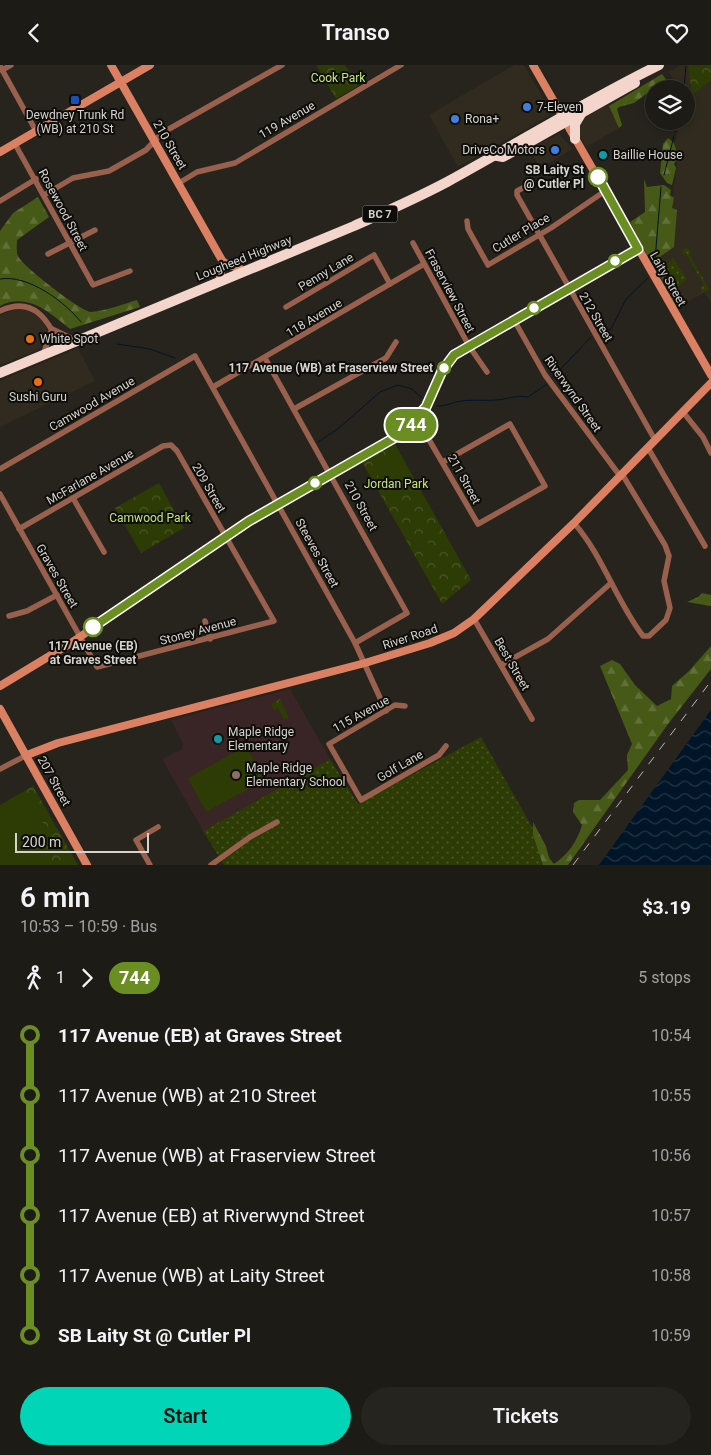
<!DOCTYPE html>
<html lang="en">
<head>
<meta charset="utf-8">
<style>
	body { margin:0; font-family:Roboto,sans-serif; background:#25241e; color:#f1f3f6; height:100vh; display:flex; flex-direction:column; font-size:19px; white-space:nowrap }
	* { box-sizing:border-box; margin:0 }
	p { font-size:16px; color:#a0a1a0 }
	.icon { flex:none; width:28px; height:28px; fill:none; stroke:currentColor; stroke-width:2; stroke-linecap:round; stroke-linejoin:round }
	.map { position:relative; height:800px; overflow:hidden }
	.drawer { display:flex; flex-direction:column; background:#1c1b15; flex:1 }
	.drawer>* { flex:none }
	.badge { padding:0 10px; border-radius:16px; font-size:18px; line-height:32px }
	.fabs { position:absolute; left:645px; top:15px; display:grid; gap:10px }
	.fabs a { display:grid; place-items:center; width:50px; height:50px; border-radius:50%; background:#1c1b15; box-shadow:0 2px 8px #0003,0 0 0 1px #3a3934; font-size:25px }
	.scale { position:absolute; left:15px; bottom:12px; width:134px; box-sizing:border-box; padding-left:5px; border:2px solid #d5d3ce; border-top:0; font-size:14px; line-height:18px; white-space:nowrap; color:#d5d3ce; -webkit-text-stroke:4px #0e0d0a; paint-order:stroke }
	.map>.badge { position:absolute; translate:-50% -50%; box-shadow:0 0 0 2px #fff }
	.legs { display:flex; align-items:center; gap:8px; height:55px; padding:0 20px; font-size:16px }
	.legs p { margin-inline-start:auto }
	.head { display:flex; align-items:center; justify-content:space-between; height:85px; padding:0 20px }
	h1 { font-size:28px; font-weight:600; line-height:38px }
	.action { display:flex; gap:10px; margin-top:auto; padding:10px 20px }
	.action a { flex:1; height:58px; border-radius:30px; background:#00d5b7; color:#111; font-size:20px; font-weight:600; line-height:58px; text-align:center }
	.action a+a { background:#25241e; color:#f1f3f6 }
	ul { padding:0 20px; list-style:none }
	li { display:flex; align-items:center; gap:18px; height:60px; font-size:19px }
	li i { display:grid; place-items:center; width:8px; height:100%; margin:0 6px; background:currentColor }
	li i::after { content:''; width:12px; height:12px; margin:-6px; border:4px solid; border-radius:50%; background:#1c1b15 }
	li p { margin-inline-start:auto }
	li:first-child i { background:linear-gradient(#0000 50%,currentColor 0) }
	li:last-child i { background:linear-gradient(currentColor 50%,#0000 0) }
	header { display:flex; justify-content:space-between; align-items:center; height:65px; padding:0 20px; background:#1c1b15; font-size:22px; font-weight:600 }
	.map>svg:first-child { display:block }
	.built { fill:#302b1e }
	.education { fill:#392525 }
	.grass { fill:url(#grass-dots) }
	.forest { fill:url(#forest-firs) }
	.park { fill:url(#park-crowns) }
	.garden { fill:#2d3b05 }
	.water { fill:url(#water-waves) }
	.lines { fill:none; stroke-linecap:round; stroke-linejoin:round }
	.stream { stroke:#001527; stroke-width:1 }
	.street { stroke:#99604d; stroke-width:5.5 }
	.secondary { stroke:#db8062; stroke-width:8 }
	.highway { stroke:#f3d5cc; stroke-width:10 }
	.rail { stroke:#bbb9b3; stroke-width:1; stroke-dasharray:9 9; stroke-linecap:butt }
	.line-1-casing { stroke:#fff; stroke-width:11 }
	.line-1 { stroke:#6b8e23; stroke-width:8 }
	.transit-dot { fill:#1a4fb4; stroke:#0e0d0a; stroke-width:2 }
	.shop-dot { fill:#3f7fe0; stroke:#0e0d0a; stroke-width:2 }
	.culture-dot { fill:#0f9aa8; stroke:#0e0d0a; stroke-width:2 }
	.stop-1-dot { fill:#fff; stroke:#6b8e23; stroke-width:2.5 }
	.food-dot { fill:#e8710a; stroke:#0e0d0a; stroke-width:2 }
	.education-dot { fill:#8d6e63; stroke:#0e0d0a; stroke-width:2 }
	.labels { text-anchor:middle; stroke-width:4; stroke-linejoin:round; paint-order:stroke }
	.shield { fill:#0e0d0a; stroke:#999893; stroke-width:1 }
	.shield-label { font-size:11px; font-weight:bold; fill:#d5d3ce }
	.park-label { font-size:12px; fill:#c2e774; stroke:#0e0d0a }
	.poi-label { font-size:12px; fill:#d5d3ce; stroke:#0e0d0a; text-anchor:start }
	.street-label { font-size:12px; fill:#d5d3ce; stroke:#0e0d0a }
	.stop-label { font-size:12px; font-weight:bold; fill:#d5d3ce; stroke:#0e0d0a; text-anchor:end }
</style>
</head>
<body>
<header><svg class="icon" aria-label="back" viewBox="0 0 24 24"><path d="M15 5l-7 7 7 7"/></svg>Transo<svg class="icon" aria-label="heart" viewBox="0 0 24 24"><path d="M12 20l-8-8c-3-5 5-10 8-4 3-6 11-1 8 4z"/></svg></header>
<div class="map">
<svg width="711" height="800" viewBox="0 0 711 800">
	<defs>
		<pattern id="grass-dots" width="8" height="8" patternUnits="userSpaceOnUse" patternTransform="scale(1.25)"><rect width="8" height="8" fill="#2d3b05"/><path d="M2 2h.1M6 6h.1" fill="none" stroke="#4b5628" stroke-width="1.8" stroke-linecap="round"/></pattern>
		<pattern id="forest-firs" width="22" height="20" patternUnits="userSpaceOnUse" patternTransform="scale(1.25)"><rect width="22" height="20" fill="#465916"/><path d="M5 1l3.5 6h-7zM16 11l3.5 6h-7z" fill="#607037"/></pattern>
		<pattern id="park-crowns" width="20" height="18" patternUnits="userSpaceOnUse" patternTransform="scale(1.25)"><rect width="20" height="18" fill="#2d3b05"/><path d="M2 6a3 3 0 1 1 6 0M12 15a3 3 0 1 1 6 0" fill="none" stroke="#4b5628"/></pattern>
		<pattern id="water-waves" width="16" height="10" patternUnits="userSpaceOnUse" patternTransform="scale(1.25)"><rect width="16" height="10" fill="#001527"/><path d="M0 5q4-4 8 0t8 0" fill="none" stroke="#243645"/></pattern>
	</defs>
	<rect width="100%" height="100%" fill="#26241c"/>
	<g class="built">
		<polygon points="514,0 524,0 550,46 549,51 458,102 429,50"/>
		<polygon points="681,0 711,0 711,237 704,228 676,243 653,198 669,161 677,98 674,82 680,56 686,56 686,24 679,24 669,7"/>
		<polygon points="609,39 621,62 586,82 578,67 580,58 583,53"/>
		<polygon points="559,69 573,84 540,103 529,83"/>
		<polygon points="17,244 31,246 43,256 48,267 46,276 36,286 0,300 0,250"/>
		<polygon points="78,283 95,316 0,362 0,316"/>
	</g>
	<polygon class="education" points="290,624 330,694 203,766 162,694 182,684 183,679 171,655"/>
	<g class="grass">
		<polygon points="686,182 691,186 689,189 709,224 696,231 702,227 701,223 704,220 686,189 684,190 682,188"/>
		<polygon points="673,193 687,214 671,229 679,243 674,243 659,209"/>
		<polygon points="481,672 552,797 550,800 224,800 203,766 330,694 358,739"/>
	</g>
	<g class="forest">
		<polygon points="662,9 668,17 678,24 662,24 657,21 634,38 619,42 617,44 622,60 619,63 609,41"/>
		<polygon points="668,73 674,78 678,92 674,99 676,103 672,120 667,118 660,108 663,79"/>
		<polygon points="644,114 647,122 664,120 671,125 670,130 674,133 672,143 677,145 674,182 655,195 647,190 630,157 645,147"/>
		<path d="M 38,132 L 49,152 L 17,175 C 17,179 16,187 18,191 C 22,201 82,247 91,247 C 106,246 123,239 137,235 L 140,242 L 70,264 C 49,247 27,227 0,241 L 0,166 L 13,148 Z"/>
		<polygon points="702,528 711,530 711,541 687,537 698,532"/>
		<path d="M 711,581 L 711,604 L 668,659 L 568,800 L 543,800 L 533,770 L 533,757 L 546,781 L 549,793 L 554,799 C 568,789 577,777 582,760 L 573,747 L 574,738 L 579,735 L 600,735 L 628,705 L 627,690 L 632,679 L 600,601 L 612,595 L 620,599 L 635,620 L 657,641 L 671,634 L 672,621 L 689,606 Z"/>
	</g>
	<g class="park">
		<polygon points="316,0 345,0 358,21 336,34"/>
		<polygon points="688,0 711,0 711,15 692,30"/>
		<polygon points="395,379 471,515 442,539 362,397"/>
		<polygon points="159,418 184,463 141,488 115,443"/>
		<polygon points="280,634 289,653 284,655 278,643 274,645 271,639"/>
		<polygon points="33,721 78,800 0,800 0,740"/>
	</g>
	<g class="garden">
		<path d="M 395,387 L 399,388 L 412,414 C 391,426 383,422 372,400 Z"/>
		<polygon points="423,469 429,480 418,486 412,475"/>
		<polygon points="246,681 265,715 206,747 188,713"/>
		<path d="M 27,728 C 41,754 55,771 40,800 L 0,800 L 0,744 Z"/>
	</g>
	<polygon class="water" points="711,645 711,800 599,800"/>
	<g class="lines">
		<g class="stream">
			<polyline points="684,24 686,1"/>
			<polyline points="675,67 677,56"/>
			<polyline points="664,110 674,71"/>
			<polyline points="655,195 661,122"/>
			<path d="M 0,214 C 28,209 65,237 81,257"/>
			<polyline points="601,266 611,264 626,234 648,213"/>
			<polyline points="117,279 150,284 175,293"/>
			<polyline points="552,313 591,272"/>
			<path d="M 437,341 C 445,341 449,339 456,337 C 469,334 483,336 496,335 C 508,334 516,330 528,332 L 547,319"/>
			<polyline points="318,377 339,363 380,327 398,320 412,324 422,333"/>
		</g>
		<g class="street">
			<polyline points="0,1 36,66"/>
			<polyline points="2,5 11,0"/>
			<polyline points="15,79 93,220 130,206"/>
			<polyline points="179,118 197,107 235,98 401,0"/>
			<polyline points="532,118 517,126 517,130 655,375"/>
			<polyline points="44,130 73,113 109,106 146,85 162,68 282,0"/>
			<polyline points="0,136 36,114"/>
			<polyline points="467,156 468,164 488,200 551,163 605,126"/>
			<polyline points="413,178 469,281 487,307"/>
			<polyline points="48,189 95,165"/>
			<polyline points="286,242 374,190 390,219"/>
			<path d="M 0,246 C 34,230 49,256 61,283"/>
			<polyline points="514,255 545,310 620,411"/>
			<polyline points="52,264 77,276"/>
			<polyline points="43,290 52,264"/>
			<polyline points="265,293 407,548 355,578"/>
			<polyline points="213,322 424,199"/>
			<polyline points="294,344 386,293 396,277"/>
			<polyline points="683,347 703,372 711,388"/>
			<polyline points="417,354 478,459 545,421 510,359 443,397"/>
			<polyline points="648,383 705,481"/>
			<polyline points="0,404 195,291 355,578 386,646"/>
			<polyline points="0,429 97,602 274,556 177,386 171,380 163,381 19,464"/>
			<polyline points="73,433 104,487"/>
			<path d="M 574,458 C 603,491 616,536 643,571 L 649,571 L 666,555 L 670,543 L 664,516 L 669,491 L 665,480 L 622,409"/>
			<polyline points="9,551 27,546 57,530"/>
			<polyline points="474,554 532,654"/>
			<polyline points="205,556 210,574"/>
			<polyline points="501,600 548,574 611,518"/>
			<polyline points="405,641 395,640 329,679 361,735 439,690 446,681"/>
			<polyline points="0,704 27,690"/>
			<polyline points="150,800 136,775 158,762"/>
			<polyline points="211,800 250,772 277,757"/>
		</g>
		<g class="secondary">
			<polyline points="111,0 223,197 245,206"/>
			<polyline points="533,0 711,310"/>
			<polyline points="0,87 150,0"/>
			<polyline points="219,217 223,197"/>
			<polyline points="0,621 71,578 249,456 401,369 426,342 442,307 455,290 638,184"/>
			<polyline points="0,644 87,800"/>
			<polyline points="27,690 58,678 365,598 430,578 454,568 474,554 574,458 711,318"/>
		</g>
		<g class="highway">
			<polyline points="575,74 575,59 581,49"/>
			<polyline points="493,90 503,92 635,18"/>
			<path d="M 0,308 L 354,161 C 385,147 417,133 447,117 C 518,78 586,36 659,0"/>
		</g>
		<polyline class="rail" points="573,800 711,616"/>
	</g>
	<g class="lines">
		<defs>
			<polyline id="line-1" points="93,562 249,456 401,369 426,342 442,306 454,290 638,184 598,112"/>
		</defs>
		<use href="#line-1" class="line-1-casing"/>
		<use href="#line-1" class="line-1"/>
	</g>
	<rect class="transit-dot" x="70" y="30" width="10" height="10" rx="2.5"/>
	<g class="shop-dot">
		<circle cx="527" cy="42" r="5"/>
		<circle cx="455" cy="54" r="5"/>
		<circle cx="555" cy="85" r="5"/>
	</g>
	<g class="culture-dot">
		<circle cx="603" cy="90" r="5"/>
		<circle cx="218" cy="674" r="5"/>
	</g>
	<g class="stop-1-dot">
		<circle cx="598" cy="112" r="9"/>
		<circle cx="615" cy="196" r="6"/>
		<circle cx="534" cy="243" r="6"/>
		<circle cx="444" cy="303" r="6"/>
		<circle cx="315" cy="418" r="6"/>
		<circle cx="93" cy="562" r="9"/>
	</g>
	<g class="food-dot">
		<circle cx="30" cy="274" r="5"/>
		<circle cx="38" cy="317" r="5"/>
	</g>
	<circle class="education-dot" cx="236" cy="710" r="5"/>
	<g class="labels">
		<rect class="shield" x="362.5" y="140.5" width="35" height="17" rx="4"/>
		<g class="shield-label">
			<text x="380" y="153">BC 7</text>
		</g>
		<g class="park-label">
			<text x="338" y="17">Cook Park</text>
			<text x="396" y="423">Jordan Park</text>
			<text x="150" y="457">Camwood Park</text>
		</g>
		<g class="poi-label">
			<text x="537" y="46">7-Eleven</text>
			<text x="75" y="54" text-anchor="middle">Dewdney Trunk Rd<tspan x="75" dy="14">(WB) at 210 St</tspan></text>
			<text x="465" y="58">Rona+</text>
			<text x="545" y="89" text-anchor="end">DriveCo Motors</text>
			<text x="613" y="94">Baillie House</text>
			<text x="40" y="278">White Spot</text>
			<text x="38" y="336" text-anchor="middle">Sushi Guru</text>
			<text x="228" y="671">Maple Ridge<tspan x="228" dy="14">Elementary</tspan></text>
			<text x="246" y="707">Maple Ridge<tspan x="246" dy="14">Elementary School</tspan></text>
		</g>
		<g class="street-label">
			<text transform="translate(287 55) rotate(-30)" y="4">119 Avenue</text>
			<text transform="translate(170 80) rotate(60)" y="4">210 Street</text>
			<text transform="translate(63 145) rotate(62)" y="4">Rosewood Street</text>
			<text transform="translate(521 168) rotate(-31)" y="4">Cutler Place</text>
			<text transform="translate(244 193) rotate(-22)" y="4">Lougheed Highway</text>
			<text transform="translate(326 207) rotate(-31)" y="4">Penny Lane</text>
			<text transform="translate(668 214) rotate(60)" y="4">Laity Street</text>
			<text transform="translate(450 226) rotate(62)" y="4">Fraserview Street</text>
			<text transform="translate(596 252) rotate(60)" y="4">212 Street</text>
			<text transform="translate(314 253) rotate(-31)" y="4">118 Avenue</text>
			<text transform="translate(573 329) rotate(55)" y="4">Riverwynd Street</text>
			<text transform="translate(92 339) rotate(-30)" y="4">Camwood Avenue</text>
			<text transform="translate(90 412) rotate(-30)" y="4">McFarlane Avenue</text>
			<text transform="translate(464 414) rotate(61)" y="4">211 Street</text>
			<text transform="translate(209 423) rotate(60)" y="4">209 Street</text>
			<text transform="translate(361 441) rotate(61)" y="4">210 Street</text>
			<text transform="translate(317 488) rotate(61)" y="4">Steeves Street</text>
			<text transform="translate(57 511) rotate(60)" y="4">Graves Street</text>
			<text transform="translate(198 566) rotate(-15)" y="4">Stoney Avenue</text>
			<text transform="translate(410 572) rotate(-18)" y="4">River Road</text>
			<text transform="translate(512 599) rotate(60)" y="4">Best Street</text>
			<text transform="translate(361 649) rotate(-29)" y="4">115 Avenue</text>
			<text transform="translate(400 701) rotate(-30)" y="4">Golf Lane</text>
			<text transform="translate(54 716) rotate(61)" y="4">207 Street</text>
		</g>
		<g class="stop-label">
			<text x="584" y="109">SB Laity St<tspan x="584" dy="14">@ Cutler Pl</tspan></text>
			<text x="433" y="307">117 Avenue (WB) at Fraserview Street</text>
			<text x="93" y="585" text-anchor="middle">117 Avenue (EB)<tspan x="93" dy="14">at Graves Street</tspan></text>
		</g>
	</g>
</svg>
<div class="fabs">
<a><svg class="icon" aria-label="layers" viewBox="0 0 24 24"><path d="M12 4l9 5-9 5-9-5zM3 14l9 5 9-5"/></svg></a>
</div>
<div class="scale">200 m</div>
<b class="badge" style="left:411px;top:360px;background:#6b8e23;color:#fff">744</b>
</div>
<section class="drawer">
<div class="head"><div><h1>6 min</h1><p>10:53 – 10:59 · Bus</p></div><b>$3.19</b></div>
<div class="legs"><svg class="icon" aria-label="walk" viewBox="0 0 24 24"><circle cx="13" cy="4" r="2"/><path d="M13 8l-2 6 4 7M11 14l-3 7M7 12l3-4h3l4 4"/></svg>1<svg class="icon" aria-label="forward" viewBox="0 0 24 24"><path d="M9 5l7 7-7 7"/></svg><b class="badge" style="background:#6b8e23;color:#fff">744</b><p>5 stops</p></div>
<ul>
<li><i style="color:#6b8e23"></i><b>117 Avenue (EB) at Graves Street</b><p>10:54</p></li>
<li><i style="color:#6b8e23"></i><span>117 Avenue (WB) at 210 Street</span><p>10:55</p></li>
<li><i style="color:#6b8e23"></i><span>117 Avenue (WB) at Fraserview Street</span><p>10:56</p></li>
<li><i style="color:#6b8e23"></i><span>117 Avenue (EB) at Riverwynd Street</span><p>10:57</p></li>
<li><i style="color:#6b8e23"></i><span>117 Avenue (WB) at Laity Street</span><p>10:58</p></li>
<li><i style="color:#6b8e23"></i><b>SB Laity St @ Cutler Pl</b><p>10:59</p></li>
</ul>
<div class="action"><a>Start</a><a>Tickets</a></div>
</section>
</body>
</html>
